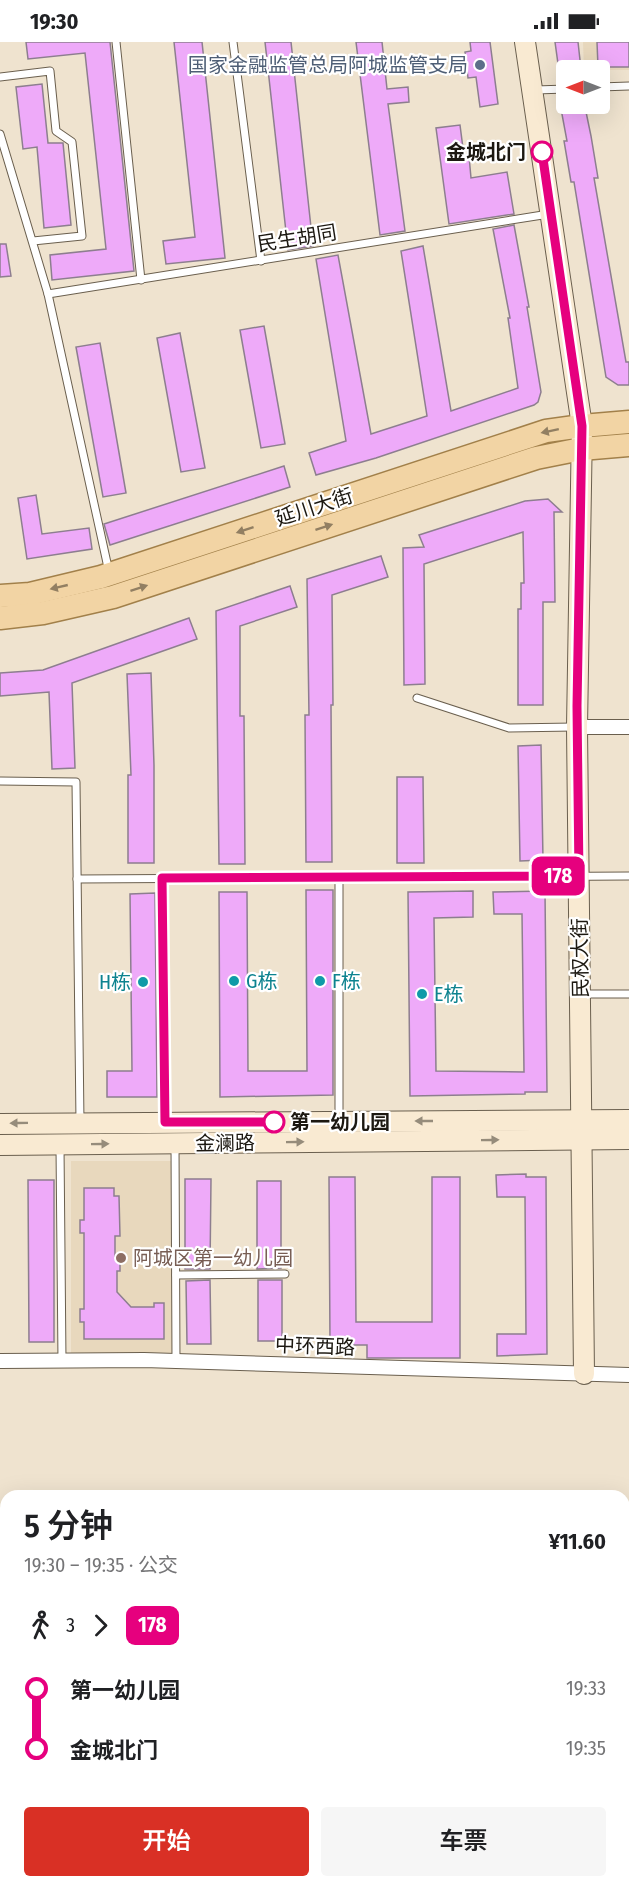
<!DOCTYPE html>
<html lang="zh">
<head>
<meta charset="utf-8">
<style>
	body { margin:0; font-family:"Fira Sans Condensed","Noto Sans SC",sans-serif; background:#f6f6f6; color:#202124; height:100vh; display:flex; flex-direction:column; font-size:22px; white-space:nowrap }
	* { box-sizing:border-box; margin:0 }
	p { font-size:20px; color:#757577 }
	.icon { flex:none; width:33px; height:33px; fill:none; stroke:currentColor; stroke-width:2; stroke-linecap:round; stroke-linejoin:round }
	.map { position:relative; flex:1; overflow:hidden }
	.sheet { position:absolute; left:0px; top:1448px; width:630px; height:398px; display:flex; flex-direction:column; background:#fff; border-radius:18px 18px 0 0; box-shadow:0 6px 24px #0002 }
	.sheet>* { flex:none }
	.badge { padding:0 12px; border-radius:9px; font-size:21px; line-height:39px }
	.needle { width:39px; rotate:270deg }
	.controls { position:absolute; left:556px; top:18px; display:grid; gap:12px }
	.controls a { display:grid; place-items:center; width:54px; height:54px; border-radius:6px; background:#fff; box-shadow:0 6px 24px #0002; font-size:30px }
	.map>.badge { position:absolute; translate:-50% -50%; box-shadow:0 0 0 3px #fff }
	.legs { display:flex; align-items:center; gap:9px; height:66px; padding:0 24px; font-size:20px }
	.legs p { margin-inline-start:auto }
	.overview { display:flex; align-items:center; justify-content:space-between; height:102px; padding:0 24px }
	h1 { font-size:33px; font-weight:600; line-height:45px }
	.cta { display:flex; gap:12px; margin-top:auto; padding:12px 24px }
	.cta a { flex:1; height:69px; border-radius:6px; background:#d93025; color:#fff; font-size:24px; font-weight:600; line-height:69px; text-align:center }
	.cta a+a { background:#f6f6f6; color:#202124 }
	ul { padding:0 24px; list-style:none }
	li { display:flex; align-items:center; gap:21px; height:60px; font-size:22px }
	li i { display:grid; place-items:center; width:9px; height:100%; margin:0 8px; background:currentColor }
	li i::after { content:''; width:15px; height:15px; margin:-8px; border:4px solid; border-radius:50%; background:#fff }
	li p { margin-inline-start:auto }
	li:first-child i { background:linear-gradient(#0000 50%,currentColor 0) }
	li:last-child i { background:linear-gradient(currentColor 50%,#0000 0) }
	.status { display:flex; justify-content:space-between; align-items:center; height:42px; padding:0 30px; background:#fff; direction:ltr }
	.status svg { height:16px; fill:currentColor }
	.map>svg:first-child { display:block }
	.built { fill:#e8d8bd }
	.building { fill:#eeaaf9; stroke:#8d7e8f; stroke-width:1.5 }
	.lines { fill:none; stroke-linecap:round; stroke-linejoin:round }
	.lane-casing { stroke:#6a5f4e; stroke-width:9 }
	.street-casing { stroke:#6a5f4e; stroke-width:16 }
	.secondary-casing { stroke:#6a5f4e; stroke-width:22 }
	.primary-casing { stroke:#a2804a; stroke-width:25 }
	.lane { stroke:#fff; stroke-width:7 }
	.street { stroke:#fff; stroke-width:14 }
	.secondary { stroke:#f9ead2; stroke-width:20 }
	.primary { stroke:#f2d4a4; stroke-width:22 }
	.oneway { fill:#927f62 }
	.oneway2 { fill:#968c7b }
	.line-1-casing { stroke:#fff; stroke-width:14 }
	.line-1 { stroke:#e6007e; stroke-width:9 }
	.service-dot { fill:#5c6f8a; stroke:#fff; stroke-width:2 }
	.stop-1-dot { fill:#fff; stroke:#e6007e; stroke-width:3 }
	.culture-dot { fill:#0f9aa8; stroke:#fff; stroke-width:2 }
	.education-dot { fill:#8d6e63; stroke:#fff; stroke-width:2 }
	.labels { text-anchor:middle; stroke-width:4.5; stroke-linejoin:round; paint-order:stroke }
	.service-label { font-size:20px; fill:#4e5e75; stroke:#fff; text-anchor:end }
	.stop-label { font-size:20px; font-weight:bold; fill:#1c1811; stroke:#fff; text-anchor:end }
	.street-label { font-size:20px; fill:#1c1811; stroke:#fff }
	.culture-label { font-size:20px; fill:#0d838f; stroke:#fff; text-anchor:start }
	.education-label { font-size:20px; fill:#785e54; stroke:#fff; text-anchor:start }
</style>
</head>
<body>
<div class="status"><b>19:30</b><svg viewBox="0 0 49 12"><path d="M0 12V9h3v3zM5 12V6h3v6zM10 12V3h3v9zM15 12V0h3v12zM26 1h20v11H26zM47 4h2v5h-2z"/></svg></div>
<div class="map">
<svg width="629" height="1844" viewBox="0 0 629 1844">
	<rect width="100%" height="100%" fill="#efe3cf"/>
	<g class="built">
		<polygon points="583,0 629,0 629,28 584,28"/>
		<polygon points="71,1119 171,1119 172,1312 71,1312"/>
		<polygon points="0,1823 6,1823 6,1839 206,1839 205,1844 0,1844"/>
	</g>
	<g class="building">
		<polygon points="26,0 110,0 134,229 52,238 50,213 106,207 85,11 28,17"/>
		<polygon points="174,0 202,0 225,216 166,222 163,199 195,195"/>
		<polygon points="265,0 291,0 313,204 288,208"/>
		<polygon points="356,0 382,0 387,47 408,45 409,60 388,62 405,189 380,193"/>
		<polygon points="470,0 490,0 498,62 480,65 476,35 468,36 465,10 471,9"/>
		<polygon points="555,0 578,0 581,27 559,29"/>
		<polygon points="597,0 629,0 629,25 598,25"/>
		<polygon points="42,42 48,101 63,101 71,183 44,186 37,105 23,107 16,45"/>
		<polygon points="577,65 578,67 585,65 591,94 598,136 594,136 626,320 629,320 629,343 618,343 606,335 574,140 571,140 564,99 567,99 561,67"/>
		<polygon points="460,83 464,114 469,114 471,136 507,130 514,172 449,182 436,86"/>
		<polygon points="514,183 529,265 527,265 541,350 538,360 534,363 376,416 316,433 309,411 346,399 316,217 338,213 371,392 427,374 401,209 423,204 451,369 518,346 508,276 510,276 493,187"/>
		<polygon points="0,202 6,202 11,234 0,235"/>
		<polygon points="264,284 285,402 261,406 240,288"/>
		<polygon points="180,291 205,426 181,430 157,296"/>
		<polygon points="100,301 126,451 103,455 76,305"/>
		<polygon points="284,424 290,445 110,503 104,482"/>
		<polygon points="36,453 42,492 89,486 92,507 27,517 18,456"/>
		<polygon points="548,457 562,470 554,470 555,560 543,560 543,663 518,663 518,567 521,567 521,541 524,541 523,490 424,522 425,642 404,643 403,506 424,505 419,493 525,459"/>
		<polygon points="381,514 388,535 332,553 333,663 331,663 332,820 306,820 305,673 309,673 307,537"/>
		<polygon points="290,544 297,565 240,584 240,674 244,674 245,822 219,822 216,569"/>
		<polygon points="189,576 197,597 72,641 75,726 52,727 49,650 0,654 0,631 43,628"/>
		<polygon points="151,631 154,723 154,821 128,821 128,733 131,733 127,632"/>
		<polygon points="541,703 543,818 520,819 518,704"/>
		<polygon points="397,735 423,735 424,821 397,821"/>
		<polygon points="306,848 333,848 333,1053 220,1055 219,850 247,850 248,1029 307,1029"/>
		<polygon points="473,849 473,875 434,876 436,1029 524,1030 522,872 494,872 493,850 545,849 547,1050 525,1050 525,1052 410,1054 408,850"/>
		<polygon points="155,851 157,1055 107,1055 107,1029 132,1029 130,852"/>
		<polygon points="526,1132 526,1135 546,1135 547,1312 497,1314 497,1292 526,1292 525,1155 497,1155 496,1133"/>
		<polygon points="329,1135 355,1135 356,1280 432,1280 432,1135 460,1135 460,1316 367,1316 367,1303 330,1303"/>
		<polygon points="185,1137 211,1137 210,1227 185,1227"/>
		<polygon points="28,1138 54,1138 54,1300 29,1300"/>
		<polygon points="257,1139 281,1139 281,1226 257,1227"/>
		<polygon points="84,1146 114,1146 114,1154 119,1154 120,1194 115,1194 115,1214 120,1214 120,1229 117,1229 117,1250 131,1265 154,1265 154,1261 164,1261 164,1297 84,1297 84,1280 80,1280 80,1267 84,1267 84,1191 80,1191 80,1178 84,1178"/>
		<polygon points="210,1238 211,1302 187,1302 186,1239"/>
		<rect x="258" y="1238" width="24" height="61"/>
	</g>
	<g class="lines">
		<defs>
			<g id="lane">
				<polyline points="116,0 141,238"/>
				<polyline points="233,0 261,219"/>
				<polyline points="0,35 50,29 56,89 72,100 82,194 33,199"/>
				<polyline points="600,45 629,44"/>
				<polyline points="535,48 567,47"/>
				<polyline points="0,92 48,252 109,530"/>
				<polyline points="48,252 549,172"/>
				<polyline points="417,656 509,686 574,685"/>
				<polyline points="0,739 76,740 80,1080"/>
				<polyline points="339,835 339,1077"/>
				<polyline points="162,836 165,1080"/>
				<polyline points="77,837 629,834"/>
				<polyline points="583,952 629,952"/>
				<polyline points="175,1102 176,1319"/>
				<polyline points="60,1105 62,1319"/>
				<polyline points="176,1233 285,1232"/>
			</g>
			<g id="street">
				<polyline points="577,685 629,685"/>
				<polyline points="0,1319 144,1318 629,1333"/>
			</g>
			<g id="secondary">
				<polyline points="525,0 582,384 577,685 584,1332"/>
				<polyline points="0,1082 629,1078"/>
				<polyline points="0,1103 629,1097"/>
				<polyline points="0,1767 6,1767"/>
				<polyline points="0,1783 6,1783"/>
				<polyline points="624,1792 629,1792"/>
				<polyline points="624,1808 629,1808"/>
			</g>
			<g id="primary">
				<polyline points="0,554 30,552 101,535 546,389 582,384 629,380"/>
				<polyline points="0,576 43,571 113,555 536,416 581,407 629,403"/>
			</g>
		</defs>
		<use href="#lane" class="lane-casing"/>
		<use href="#street" class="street-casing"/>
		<use href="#secondary" class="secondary-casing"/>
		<use href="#primary" class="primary-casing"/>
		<use href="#lane" class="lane"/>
		<use href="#street" class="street"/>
		<use href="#secondary" class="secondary"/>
		<use href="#primary" class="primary"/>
	</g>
	<defs><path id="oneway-solid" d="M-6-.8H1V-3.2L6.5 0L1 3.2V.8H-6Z" transform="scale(1.5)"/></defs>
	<g class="oneway">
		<use href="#oneway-solid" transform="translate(550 389) rotate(168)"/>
		<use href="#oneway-solid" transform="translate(324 485) rotate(-18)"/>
		<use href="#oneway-solid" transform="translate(245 488) rotate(162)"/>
		<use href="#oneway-solid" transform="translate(59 545) rotate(167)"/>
		<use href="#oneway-solid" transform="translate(139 546) rotate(-18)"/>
	</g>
	<g class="oneway2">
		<use href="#oneway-solid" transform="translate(424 1079) rotate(180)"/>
		<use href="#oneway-solid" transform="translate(19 1081) rotate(179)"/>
		<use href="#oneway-solid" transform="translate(490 1098) rotate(-1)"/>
		<use href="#oneway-solid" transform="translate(295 1100) rotate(-1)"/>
		<use href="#oneway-solid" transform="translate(100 1102) rotate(-1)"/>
	</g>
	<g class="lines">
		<defs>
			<polyline id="line-1" points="274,1080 165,1080 162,836 579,834 577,664 582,384 542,110"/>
		</defs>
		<use href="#line-1" class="line-1-casing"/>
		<use href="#line-1" class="line-1"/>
	</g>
	<circle class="service-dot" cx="480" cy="23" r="6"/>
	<g class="stop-1-dot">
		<circle cx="542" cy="110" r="10"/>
		<circle cx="274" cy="1080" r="10"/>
	</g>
	<g class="culture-dot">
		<circle cx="234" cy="939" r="6"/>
		<circle cx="320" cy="939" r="6"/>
		<circle cx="143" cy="940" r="6"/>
		<circle cx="422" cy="952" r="6"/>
	</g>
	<circle class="education-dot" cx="121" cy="1216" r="6"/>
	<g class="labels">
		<g class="service-label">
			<text x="468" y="30">国家金融监管总局阿城监管支局</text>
		</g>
		<g class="stop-label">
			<text x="526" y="117">金城北门</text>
			<text x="290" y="1087" text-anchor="start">第一幼儿园</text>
		</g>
		<g class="street-label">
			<text transform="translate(297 196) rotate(-9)" y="7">民生胡同</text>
			<text transform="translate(314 465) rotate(-18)" y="7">延川大街</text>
			<text transform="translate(580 916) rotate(-91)" y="7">民权大街</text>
			<text transform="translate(225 1101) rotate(-1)" y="7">金澜路</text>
			<text transform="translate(315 1304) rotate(2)" y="7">中环西路</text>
		</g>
		<g class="culture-label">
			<text x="246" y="946">G栋</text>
			<text x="332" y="946">F栋</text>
			<text x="131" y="947" text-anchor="end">H栋</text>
			<text x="434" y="959">E栋</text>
		</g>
		<g class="education-label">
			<text x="133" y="1223">阿城区第一幼儿园</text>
		</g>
	</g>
</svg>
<div class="controls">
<a><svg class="needle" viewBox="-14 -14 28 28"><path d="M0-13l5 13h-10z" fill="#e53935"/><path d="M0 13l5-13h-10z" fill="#757577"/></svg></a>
</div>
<b class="badge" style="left:558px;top:834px;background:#e6007e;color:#fff">178</b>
<section class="sheet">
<div class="overview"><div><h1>5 分钟</h1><p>19:30 – 19:35 · 公交</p></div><b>¥11.60</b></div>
<div class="legs"><svg class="icon" aria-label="walk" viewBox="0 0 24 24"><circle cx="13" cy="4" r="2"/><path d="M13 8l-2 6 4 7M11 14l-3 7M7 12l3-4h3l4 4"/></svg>3<svg class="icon" aria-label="forward" viewBox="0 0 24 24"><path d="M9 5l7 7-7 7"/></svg><b class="badge" style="background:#e6007e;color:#fff">178</b></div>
<ul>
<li><i style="color:#e6007e"></i><b>第一幼儿园</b><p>19:33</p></li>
<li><i style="color:#e6007e"></i><b>金城北门</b><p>19:35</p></li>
</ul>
<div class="cta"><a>开始</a><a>车票</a></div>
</section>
</div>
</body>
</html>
